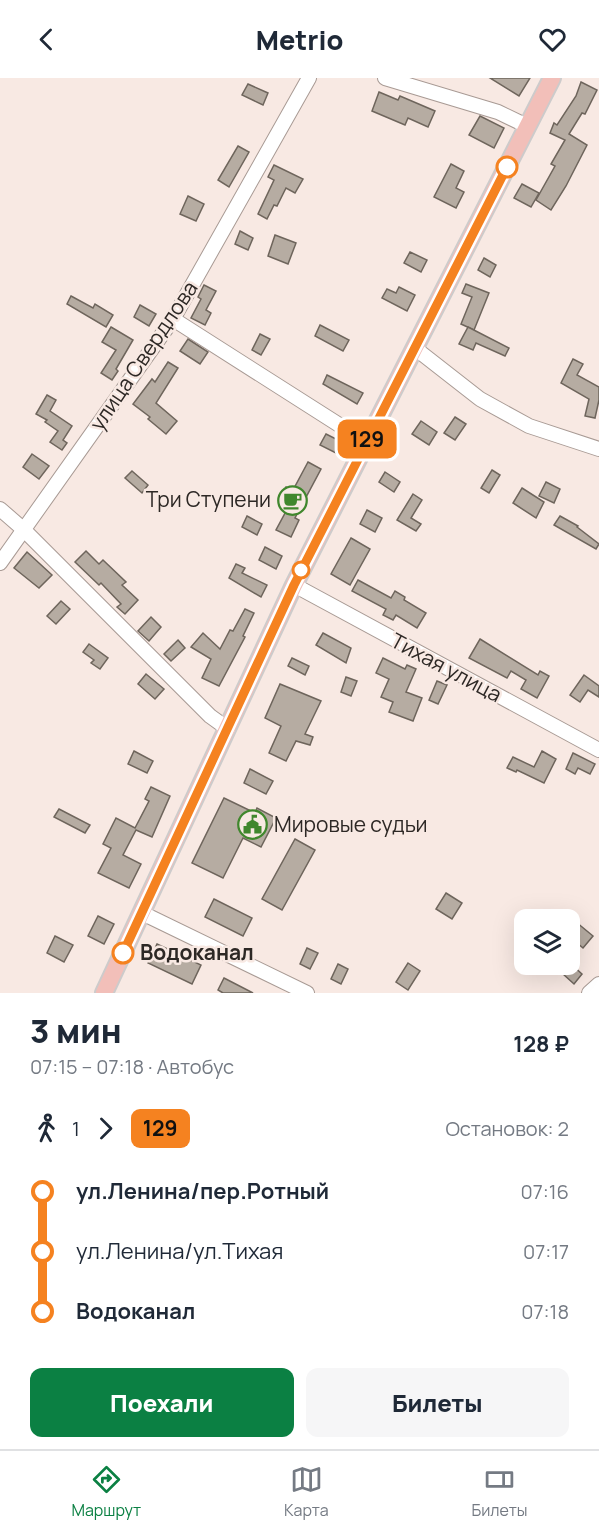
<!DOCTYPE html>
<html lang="ru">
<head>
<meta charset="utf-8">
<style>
	body { margin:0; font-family:Manrope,sans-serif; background:#f6f6f7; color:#1f2937; height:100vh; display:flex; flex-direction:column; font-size:22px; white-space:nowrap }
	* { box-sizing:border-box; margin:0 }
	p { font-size:20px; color:#747a83 }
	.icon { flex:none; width:33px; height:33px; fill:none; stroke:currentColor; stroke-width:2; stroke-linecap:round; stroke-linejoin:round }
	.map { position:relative; height:915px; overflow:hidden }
	.details { display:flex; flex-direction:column; background:#fff; flex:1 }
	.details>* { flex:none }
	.badge { padding:0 12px; border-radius:9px; font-size:21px; line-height:39px }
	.controls { position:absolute; left:514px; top:831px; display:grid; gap:12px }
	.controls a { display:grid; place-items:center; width:66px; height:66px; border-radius:12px; background:#fff; box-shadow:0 6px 24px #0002; font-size:30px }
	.map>.badge { position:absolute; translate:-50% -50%; box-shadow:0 0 0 3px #fff }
	.legs { display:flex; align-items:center; gap:9px; height:66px; padding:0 30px; font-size:20px }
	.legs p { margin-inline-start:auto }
	.head { display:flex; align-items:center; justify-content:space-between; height:102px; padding:0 30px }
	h1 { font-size:33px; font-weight:800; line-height:45px }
	.primary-button { display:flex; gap:12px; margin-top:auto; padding:12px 30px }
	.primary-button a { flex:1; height:69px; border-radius:12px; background:#0b8043; color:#fff; font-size:24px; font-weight:800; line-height:69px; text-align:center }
	.primary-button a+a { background:#f6f6f7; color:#1f2937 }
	ul { padding:0 30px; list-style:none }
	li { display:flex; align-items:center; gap:21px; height:60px; font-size:22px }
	li i { display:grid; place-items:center; width:9px; height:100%; margin:0 8px; background:currentColor }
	li i::after { content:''; width:15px; height:15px; margin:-8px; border:4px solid; border-radius:50%; background:#fff }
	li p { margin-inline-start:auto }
	li:first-child i { background:linear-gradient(#0000 50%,currentColor 0) }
	li:last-child i { background:linear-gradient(currentColor 50%,#0000 0) }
	header { display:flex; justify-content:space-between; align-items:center; height:78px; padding:0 30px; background:#fff; font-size:27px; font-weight:800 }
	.dock { display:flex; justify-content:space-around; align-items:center; height:84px; border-top:2px solid #e0e1e3; background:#fff; font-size:16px; color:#747a83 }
	.dock a { display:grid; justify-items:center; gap:3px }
	.dock .on { color:#0b8043 }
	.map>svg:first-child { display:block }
	.building { fill:#b6aca2; stroke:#6e655c; stroke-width:1.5 }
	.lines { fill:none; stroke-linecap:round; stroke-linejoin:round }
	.minor-casing { stroke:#a89a94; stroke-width:16 }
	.major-casing { stroke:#cdcbcb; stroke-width:20 }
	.minor { stroke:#fff; stroke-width:14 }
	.major { stroke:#f2bfb9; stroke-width:16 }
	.line-1-casing { stroke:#fff; stroke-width:14 }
	.line-1 { stroke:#f58220; stroke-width:9 }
	.stop-1-dot { fill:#fff; stroke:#f58220; stroke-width:3 }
	.labels { text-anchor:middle; stroke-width:5; stroke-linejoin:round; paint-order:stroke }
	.street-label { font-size:21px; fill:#2d2825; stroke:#f8e9e3 }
	.poi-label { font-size:21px; fill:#2d2825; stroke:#f8e9e3; text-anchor:end }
	.stop-label { font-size:21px; font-weight:bold; fill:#2d2825; stroke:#f8e9e3; text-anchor:start }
</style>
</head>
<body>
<header><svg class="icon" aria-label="back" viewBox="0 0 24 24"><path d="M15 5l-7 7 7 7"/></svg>Metrio<svg class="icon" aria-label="heart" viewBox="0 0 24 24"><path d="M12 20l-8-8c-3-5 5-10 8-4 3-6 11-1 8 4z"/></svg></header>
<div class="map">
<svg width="599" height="915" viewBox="0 0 599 915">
	<rect width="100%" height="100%" fill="#f8e9e3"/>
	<g class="building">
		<polygon points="490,0 530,0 519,18"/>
		<polygon points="581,4 597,12 585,36 582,35 569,56 587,67 566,108 551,132 536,122 555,88 551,86 565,62 550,55 554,45 557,47 576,18"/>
		<polygon points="248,6 268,15 263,27 242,17"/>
		<polygon points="379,14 398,22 400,18 435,33 428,49 408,40 405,47 372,33"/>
		<polygon points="480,38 504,50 494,70 469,57"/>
		<polygon points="238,68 249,74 229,109 218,102"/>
		<polygon points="451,86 464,93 456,110 464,114 456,130 434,119"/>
		<polygon points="274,87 303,101 295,115 286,110 277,128 274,127 267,141 258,136 274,102 268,99"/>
		<polygon points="522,106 539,115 531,129 514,120"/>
		<polygon points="188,118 204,126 196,143 180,136"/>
		<polygon points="240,153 253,160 248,172 235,166"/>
		<polygon points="275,157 296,165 288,186 268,178"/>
		<polygon points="410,174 427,182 421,194 404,185"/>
		<polygon points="484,180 496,187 490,199 478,192"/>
		<polygon points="466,206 489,215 474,252 461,246 472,219 462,215"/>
		<polygon points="204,207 216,213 206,232 211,235 205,247 191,240 201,221 198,219"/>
		<polygon points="399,209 415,217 407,233 382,220 387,211 396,215"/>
		<polygon points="71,218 93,230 95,226 113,237 106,249 67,226"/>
		<polygon points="140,227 156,236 149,248 134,239"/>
		<polygon points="320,247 349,262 343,273 315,258"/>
		<polygon points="111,249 133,262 116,291 118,293 112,302 101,295 116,272 102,264"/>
		<polygon points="468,249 509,270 505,278 476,265 473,272 459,266"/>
		<polygon points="260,256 270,261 261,277 252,272"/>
		<polygon points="188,261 208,274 200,286 180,273"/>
		<polygon points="573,281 583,286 577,297 599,309 599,322 595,340 585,338 589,321 561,305"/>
		<polygon points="168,284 178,290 156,325 177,343 166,356 148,341 150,339 133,326 152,301 155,304"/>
		<polygon points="327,297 363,315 357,326 323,306"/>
		<polygon points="47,317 56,322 50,333 72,348 63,362 67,365 62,372 50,364 58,353 45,344 47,342 36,336"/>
		<polygon points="455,339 466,346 455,362 444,355"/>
		<polygon points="421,343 437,354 429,367 412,356"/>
		<polygon points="326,356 342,364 336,375 320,367"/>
		<polygon points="32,376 49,388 39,401 23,389"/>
		<polygon points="308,384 321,391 295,440 299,442 291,459 276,452 291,424 281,419 286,409 293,412"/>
		<polygon points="492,392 500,397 489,415 481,410"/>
		<polygon points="132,393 148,407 142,415 125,400"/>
		<polygon points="385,394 400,404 394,414 379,404"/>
		<polygon points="546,404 560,411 554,425 539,418"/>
		<polygon points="522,410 544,424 536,440 513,425"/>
		<polygon points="413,416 422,422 411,440 421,446 416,453 397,442"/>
		<polygon points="367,432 382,440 375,454 360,446"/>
		<polygon points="247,438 262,446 257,457 242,449"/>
		<polygon points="560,438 578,448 577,449 599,466 596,471 554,447"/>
		<polygon points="351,460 370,471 350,507 331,496"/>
		<polygon points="265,469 282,478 276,491 259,482"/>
		<polygon points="86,473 99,486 103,482 126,504 122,507 138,522 125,536 117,529 121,526 101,505 99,507 75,484"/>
		<polygon points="27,474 52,497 39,510 14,490"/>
		<polygon points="236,486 245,490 242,495 267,507 261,519 229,500"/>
		<polygon points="358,502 391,520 395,513 405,519 404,522 426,535 417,550 396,537 393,542 383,537 386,531 352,513"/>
		<polygon points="61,523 70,531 56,546 47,538"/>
		<polygon points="245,531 254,535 243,558 245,559 219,608 202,600 211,581 191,569 203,555 220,571 230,552 233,553"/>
		<polygon points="151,539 161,549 149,563 138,553"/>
		<polygon points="323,555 351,570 346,585 316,567"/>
		<polygon points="480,561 538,597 540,593 549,598 537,620 521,611 526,602 511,593 507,600 469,580"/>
		<polygon points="178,562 185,570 171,583 164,576"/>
		<polygon points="89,566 108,580 100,591 91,585 94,582 83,574"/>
		<polygon points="292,580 309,588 305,597 288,588"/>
		<polygon points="383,580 405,591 407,587 416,591 406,614 422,620 413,643 389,634 393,624 381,619 389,601 376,595"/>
		<polygon points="146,596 164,611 155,621 138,606"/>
		<polygon points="584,597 599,608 599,619 588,612 580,624 570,617"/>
		<polygon points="346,599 357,603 351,618 341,614"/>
		<polygon points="437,603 447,607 438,626 429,622"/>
		<polygon points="280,606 321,623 305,656 313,659 310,667 296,663 286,683 269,675 281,648 265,640"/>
		<polygon points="134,673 153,683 147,695 128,686"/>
		<polygon points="542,673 556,681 544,705 517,692 516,694 507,690 513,679 534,689"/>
		<polygon points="573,675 595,686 590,696 578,690 575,696 566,691"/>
		<polygon points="250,691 273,703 266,716 244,705"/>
		<polygon points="151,709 170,718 152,759 136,752 123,777 141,786 129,810 98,795 111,770 103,766 116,740 135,750 149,723 145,721"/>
		<polygon points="224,720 255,735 257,730 276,740 261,769 243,760 223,800 192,785"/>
		<polygon points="59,731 90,747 85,755 54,739"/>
		<polygon points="295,761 315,772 282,832 262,821"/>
		<polygon points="446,815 462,825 452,841 436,831"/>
		<polygon points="214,821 252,840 243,858 205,839"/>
		<polygon points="98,838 114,846 104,866 88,858"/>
		<polygon points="570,839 593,858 583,870 570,859"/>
		<polygon points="55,858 73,867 64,884 47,875"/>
		<polygon points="157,866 201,887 192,906 148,885"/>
		<polygon points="307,870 318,875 310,891 300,886"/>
		<polygon points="408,885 420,893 408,912 396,904"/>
		<polygon points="338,886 348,891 341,906 331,901"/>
		<polygon points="552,886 571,886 582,896 574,906"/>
		<polygon points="224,900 253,915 223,915 218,912"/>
	</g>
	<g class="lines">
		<defs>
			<g id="minor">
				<polyline points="385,0 498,34 527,48"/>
				<polyline points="173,241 366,364"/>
				<polyline points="416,271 480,321 529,348 599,371"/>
				<polyline points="0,431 23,451 210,638 228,651"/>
				<polyline points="0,485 173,241 309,0"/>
				<polyline points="294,507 599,672"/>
				<polyline points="142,835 307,915"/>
				<polyline points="589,915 599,906"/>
			</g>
			<polyline id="major" points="104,915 294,507 552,0"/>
		</defs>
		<use href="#minor" class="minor-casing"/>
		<use href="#major" class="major-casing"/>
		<use href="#minor" class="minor"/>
		<use href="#major" class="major"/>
	</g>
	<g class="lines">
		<defs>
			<polyline id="line-1" points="123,875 294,507 507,89"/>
		</defs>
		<use href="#line-1" class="line-1-casing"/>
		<use href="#line-1" class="line-1"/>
	</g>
	<defs>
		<symbol id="cafe-ring" viewBox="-11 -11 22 22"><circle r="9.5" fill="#f8e9e3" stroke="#40872d" stroke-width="1.5"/><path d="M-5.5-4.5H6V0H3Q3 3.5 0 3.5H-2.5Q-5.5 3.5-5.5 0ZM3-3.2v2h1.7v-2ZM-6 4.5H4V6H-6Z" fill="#40872d"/></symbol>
		<symbol id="civic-ring" viewBox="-11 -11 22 22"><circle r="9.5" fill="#f8e9e3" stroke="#40872d" stroke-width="1.5"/><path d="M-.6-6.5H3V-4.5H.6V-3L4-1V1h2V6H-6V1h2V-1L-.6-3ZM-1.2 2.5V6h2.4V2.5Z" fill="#40872d"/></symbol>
	</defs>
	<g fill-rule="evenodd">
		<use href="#cafe-ring" x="276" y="406" width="33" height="33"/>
		<use href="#civic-ring" x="236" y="730" width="33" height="33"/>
	</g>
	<g class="stop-1-dot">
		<circle cx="507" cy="89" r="10"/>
		<circle cx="301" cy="492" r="8"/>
		<circle cx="123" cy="875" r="10"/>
	</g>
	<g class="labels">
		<g class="street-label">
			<text transform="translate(144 278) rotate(-56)" y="7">улица Свердлова</text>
			<text transform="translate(446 590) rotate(28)" y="7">Тихая улица</text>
		</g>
		<g class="poi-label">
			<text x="271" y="429">Три Ступени</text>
			<text x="274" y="754" text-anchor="start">Мировые судьи</text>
		</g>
		<g class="stop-label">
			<text x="140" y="882">Водоканал</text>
		</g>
	</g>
</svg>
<div class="controls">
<a><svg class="icon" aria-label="layers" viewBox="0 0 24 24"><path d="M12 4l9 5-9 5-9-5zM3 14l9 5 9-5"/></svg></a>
</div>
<b class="badge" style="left:367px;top:361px;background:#f58220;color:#111">129</b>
</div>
<section class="details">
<div class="head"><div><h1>3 мин</h1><p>07:15 – 07:18 · Автобус</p></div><b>128 ₽</b></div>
<div class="legs"><svg class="icon" aria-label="walk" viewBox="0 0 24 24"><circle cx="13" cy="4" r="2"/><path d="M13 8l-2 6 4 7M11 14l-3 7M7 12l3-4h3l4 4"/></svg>1<svg class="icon" aria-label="forward" viewBox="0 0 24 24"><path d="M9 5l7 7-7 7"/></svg><b class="badge" style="background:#f58220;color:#111">129</b><p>Остановок: 2</p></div>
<ul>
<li><i style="color:#f58220"></i><b>ул.Ленина/пер.Ротный</b><p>07:16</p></li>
<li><i style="color:#f58220"></i><span>ул.Ленина/ул.Тихая</span><p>07:17</p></li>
<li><i style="color:#f58220"></i><b>Водоканал</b><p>07:18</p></li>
</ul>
<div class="primary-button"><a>Поехали</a><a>Билеты</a></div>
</section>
<nav class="dock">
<a class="on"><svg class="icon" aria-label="directions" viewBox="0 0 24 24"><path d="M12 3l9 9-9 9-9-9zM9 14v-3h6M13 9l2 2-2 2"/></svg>Маршрут</a>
<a><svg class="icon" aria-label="map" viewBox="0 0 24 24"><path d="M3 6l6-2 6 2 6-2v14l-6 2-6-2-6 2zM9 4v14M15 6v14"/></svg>Карта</a>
<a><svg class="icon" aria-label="tickets" viewBox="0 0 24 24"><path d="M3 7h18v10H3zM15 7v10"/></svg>Билеты</a>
</nav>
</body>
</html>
